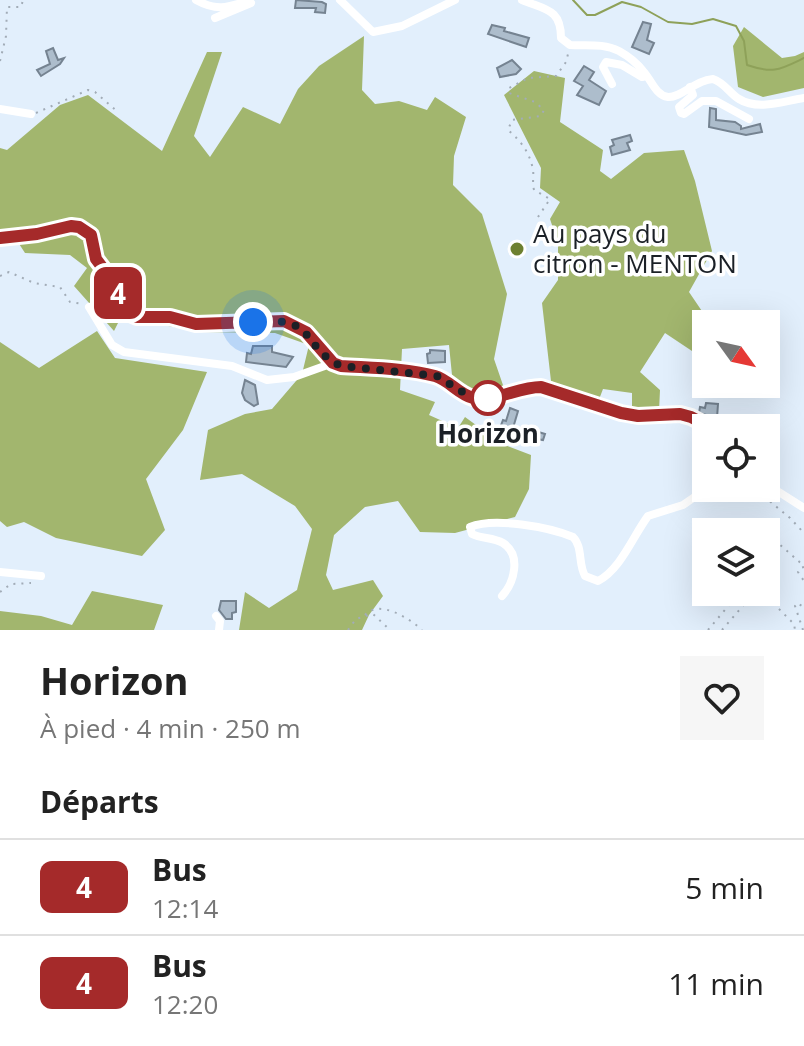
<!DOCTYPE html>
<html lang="fr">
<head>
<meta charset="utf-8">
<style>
	body { margin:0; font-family:"Open Sans",sans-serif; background:#f6f6f6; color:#222; height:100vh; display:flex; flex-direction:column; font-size:30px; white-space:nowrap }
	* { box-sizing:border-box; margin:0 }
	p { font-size:26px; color:#767676 }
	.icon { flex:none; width:44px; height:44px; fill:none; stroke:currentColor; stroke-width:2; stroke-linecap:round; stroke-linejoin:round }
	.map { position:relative; height:630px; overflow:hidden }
	.drawer { display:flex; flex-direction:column; background:#fff; flex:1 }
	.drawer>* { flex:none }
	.badge { padding:0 16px; border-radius:12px; font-size:28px; line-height:52px }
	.needle { width:52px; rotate:123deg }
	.tools { position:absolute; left:692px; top:310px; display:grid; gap:16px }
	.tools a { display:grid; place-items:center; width:88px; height:88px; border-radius:0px; background:#fff; box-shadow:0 8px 32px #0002; font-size:40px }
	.you { position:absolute; width:40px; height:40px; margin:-20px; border:6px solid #fff; border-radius:50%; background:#1a73e8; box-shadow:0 0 0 12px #1a73e833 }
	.map>.badge { position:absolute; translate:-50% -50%; box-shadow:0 0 0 4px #fff }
	h2 { padding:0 40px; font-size:30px; line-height:72px }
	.round { display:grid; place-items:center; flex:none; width:84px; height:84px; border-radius:0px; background:#f6f6f6 }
	.overview { display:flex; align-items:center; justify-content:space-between; height:136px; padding:0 40px }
	h1 { font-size:38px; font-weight:700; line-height:60px }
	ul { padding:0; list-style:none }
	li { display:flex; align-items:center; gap:24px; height:96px; padding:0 40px; border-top:2px solid #e0e0e0 }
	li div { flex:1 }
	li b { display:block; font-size:30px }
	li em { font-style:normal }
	li .badge { min-width:88px; font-weight:700; text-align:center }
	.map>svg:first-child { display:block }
	.forest { fill:#a2b66e }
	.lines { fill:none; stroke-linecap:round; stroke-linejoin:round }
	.stream { stroke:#8ea159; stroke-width:2 }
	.building { fill:#adbdcc; stroke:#758391; stroke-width:2 }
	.path { stroke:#a2acb7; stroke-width:2; stroke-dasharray:2 6; stroke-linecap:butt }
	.minor { stroke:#fff; stroke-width:8 }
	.line-casing { stroke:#fff; stroke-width:18 }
	.line { stroke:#a52a2a; stroke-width:12 }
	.walk { stroke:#1b2026; stroke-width:8; stroke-dasharray:0 14.4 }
	.poi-dot { fill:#6d8030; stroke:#fff; stroke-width:3 }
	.stop-dot { fill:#fff; stroke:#a52a2a; stroke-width:4 }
	.labels { text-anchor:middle; stroke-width:7; stroke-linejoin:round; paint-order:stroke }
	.poi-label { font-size:26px; fill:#1b2026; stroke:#fff; text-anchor:start }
	.stop-label { font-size:26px; font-weight:bold; fill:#1b2026; stroke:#fff }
</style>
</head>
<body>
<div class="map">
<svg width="804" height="630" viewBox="0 0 804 630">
	<rect width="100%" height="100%" fill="#e2effc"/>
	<g class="forest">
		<polygon points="744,27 782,58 795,56 804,52 804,88 763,97 738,87 733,46"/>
		<polygon points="364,36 362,90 375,104 399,101 427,110 435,97 466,117 454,156 453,185 482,214 507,294 494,359 504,388 469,389 452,375 449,345 402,349 400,390 435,402 429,415 458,428 465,417 502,444 531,455 529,489 515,517 455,533 420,532 398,501 365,507 334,535 326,575 333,590 373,580 383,596 369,615 362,630 239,630 245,592 269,608 297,590 312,529 295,506 242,474 200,480 208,430 245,414 272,409 302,374 309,345 275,333 200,332 121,317 114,331 74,286 87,268 70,255 25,253 12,233 0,235 0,148 7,150 60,105 88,95 162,151 207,52 222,52 194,136 210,157 243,107 280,124 298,89 319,66"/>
		<polygon points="534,71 565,78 560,122 603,150 600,171 611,179 644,153 684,150 695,181 712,251 689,292 710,323 706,324 706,330 695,353 665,333 640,372 660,390 659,411 632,407 632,393 603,389 598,402 551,381 542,303 558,280 558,243 550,219 560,202 540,188 541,168 504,95"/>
		<polygon points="97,331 115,358 207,372 183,430 146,479 165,530 142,556 56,538 24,522 7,527 0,521 0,342 39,368"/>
		<polygon points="92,591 163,605 154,630 0,630 0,611 41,616 72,625"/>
	</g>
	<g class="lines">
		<path class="stream" d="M 573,0 L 587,15 L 595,15 L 622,2 L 641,7 L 668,22 L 692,24 L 713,19 L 736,26 L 744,41 L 747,65 C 774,74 779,70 804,58"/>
	</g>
	<g class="building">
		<polygon points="296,0 322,2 326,4 325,13 315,12 316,8 295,8"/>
		<polygon points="643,22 651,24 647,40 654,43 649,54 632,47"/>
		<polygon points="492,25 505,28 504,31 529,38 526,47 488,34"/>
		<polygon points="53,48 58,60 64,58 60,64 41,76 37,70 50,64 46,51"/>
		<polygon points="512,60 521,69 516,74 500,77 497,68"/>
		<polygon points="584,66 594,72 589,80 606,91 599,105 577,95 583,86 574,81"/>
		<polygon points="710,108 716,109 716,120 735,122 741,126 741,129 760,124 762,132 746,135 709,127"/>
		<polygon points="630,135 632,141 627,143 630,150 612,155 610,147 614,145 612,140"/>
		<polygon points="253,346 272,346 272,352 293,357 286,367 246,362 247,353 251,354"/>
		<polygon points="430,350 445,351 445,362 428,363 427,354 430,353"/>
		<polygon points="245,380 255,385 258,404 254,406 245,400 242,393"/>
		<polygon points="706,403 718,404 717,418 699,413 700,407 705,408"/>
		<polygon points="510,408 518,411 513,428 534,434 535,431 545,434 543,440 519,436 500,428 503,420 506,421"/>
		<polygon points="221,601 236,601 236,612 232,613 232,619 226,619 219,610"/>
	</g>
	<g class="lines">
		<g class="path">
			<polyline points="0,61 6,36 7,7 21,7 23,0"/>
			<polyline points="36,113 88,90 95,92 118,112"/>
			<path d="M 538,217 L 550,199 L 534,190 C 532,182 534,176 533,170 C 530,153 521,141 508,130 L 512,120 L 541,116 L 544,110 L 535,102 L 509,93 L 509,88 L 528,78 L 556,76 L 566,62 L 569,50"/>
			<polyline points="0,276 9,272 34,283 60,287 70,302 83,304"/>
			<polyline points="767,495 767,499 790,518 804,533"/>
			<polyline points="766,539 778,543 804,566"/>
			<polyline points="804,567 800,568 798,572 804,581"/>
			<polyline points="0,592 11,584 31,583"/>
			<polyline points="762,592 794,624 795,630"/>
			<path d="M 365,615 C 379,599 409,618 422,630"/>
			<polyline points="348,630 356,619 373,614 390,630"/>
			<polyline points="708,630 740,592"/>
			<polyline points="722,630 747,601 742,597 747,594 746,592"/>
			<polyline points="803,630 795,606 797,603 804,607"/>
		</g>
		<g class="minor">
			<path d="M 196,0 C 216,11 227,8 247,1 L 251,3 L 215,18"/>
			<polyline points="340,0 373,32 402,26 455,0"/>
			<path d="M 522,0 C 546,10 561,9 561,38 L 570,45 C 587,46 603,43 619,51 C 628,56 637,63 643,71 C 651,79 655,95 668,97 C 681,98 695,80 713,79 C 725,83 729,93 739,99 C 758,111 784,101 804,98"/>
			<polyline points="612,84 603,67 606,62 622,65 642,77 646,76"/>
			<polyline points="690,87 693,95 679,107 681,113 684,114 702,101 716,101 749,119"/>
			<polyline points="0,109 31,114"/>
			<polyline points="0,238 37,234 71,226 79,227 91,235 96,259 130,314 137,317 170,317 196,324 284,321 306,332 333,363 341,366 437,376 460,393 475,398 487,398 523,389 541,387 621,413 638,416 680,414 691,417 712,428"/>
			<polyline points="89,307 112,345 124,352 232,366 267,380 294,377 333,363"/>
			<polyline points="766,480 771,487 804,508"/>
			<polyline points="0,572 41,576"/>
			<path d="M 502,596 C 514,583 522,555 503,543 C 493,537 482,539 472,534 L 470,527 C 494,517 549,527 573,537 C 583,547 578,564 585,576 L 598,581 C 621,569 633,536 648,516 L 683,505 L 696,496 L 719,488"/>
			<polyline points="216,616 220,621 219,630"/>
		</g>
	</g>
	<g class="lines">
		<defs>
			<path id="line" d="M 0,238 L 37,234 L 71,226 L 79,227 L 91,235 L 96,259 L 111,279 L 130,314 L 137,317 L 170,317 L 196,324 L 284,321 L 306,332 L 333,363 L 341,366 C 371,368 405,368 435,376 C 449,380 458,394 473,398 C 495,402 518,387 541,387 L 621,413 L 638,416 L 680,414 L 691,417 L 712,428"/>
		</defs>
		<use href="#line" class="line-casing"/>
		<use href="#line" class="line"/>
		<path class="walk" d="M 253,322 C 319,315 299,346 341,366 L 437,376 L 469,396 L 488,398"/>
	</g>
	<circle class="poi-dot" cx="517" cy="249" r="8"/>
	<circle class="stop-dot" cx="488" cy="398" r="16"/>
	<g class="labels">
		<g class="poi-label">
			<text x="533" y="243">Au pays du<tspan x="533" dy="30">citron - MENTON</tspan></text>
		</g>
		<g class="stop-label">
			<text x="488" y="443">Horizon</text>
		</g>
	</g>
</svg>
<div class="tools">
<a><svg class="needle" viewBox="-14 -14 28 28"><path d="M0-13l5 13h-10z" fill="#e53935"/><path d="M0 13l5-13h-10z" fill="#767676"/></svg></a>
<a><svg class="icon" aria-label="locate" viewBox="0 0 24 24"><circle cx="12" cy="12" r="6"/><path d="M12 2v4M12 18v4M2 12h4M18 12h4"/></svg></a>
<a><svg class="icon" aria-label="layers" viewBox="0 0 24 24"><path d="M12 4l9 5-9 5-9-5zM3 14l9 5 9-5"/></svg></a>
</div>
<div class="you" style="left:253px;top:322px"></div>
<b class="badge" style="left:118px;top:293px;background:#a52a2a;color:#fff">4</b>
</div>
<section class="drawer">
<div class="overview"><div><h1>Horizon</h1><p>À pied · 4 min · 250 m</p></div><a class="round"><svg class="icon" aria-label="heart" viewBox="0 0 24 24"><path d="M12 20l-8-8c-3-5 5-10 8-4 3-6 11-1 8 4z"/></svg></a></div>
<h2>Départs</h2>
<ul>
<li><span class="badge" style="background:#a52a2a;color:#fff">4</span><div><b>Bus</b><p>12:14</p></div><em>5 min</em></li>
<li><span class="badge" style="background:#a52a2a;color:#fff">4</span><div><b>Bus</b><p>12:20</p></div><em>11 min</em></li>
</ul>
</section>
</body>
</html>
